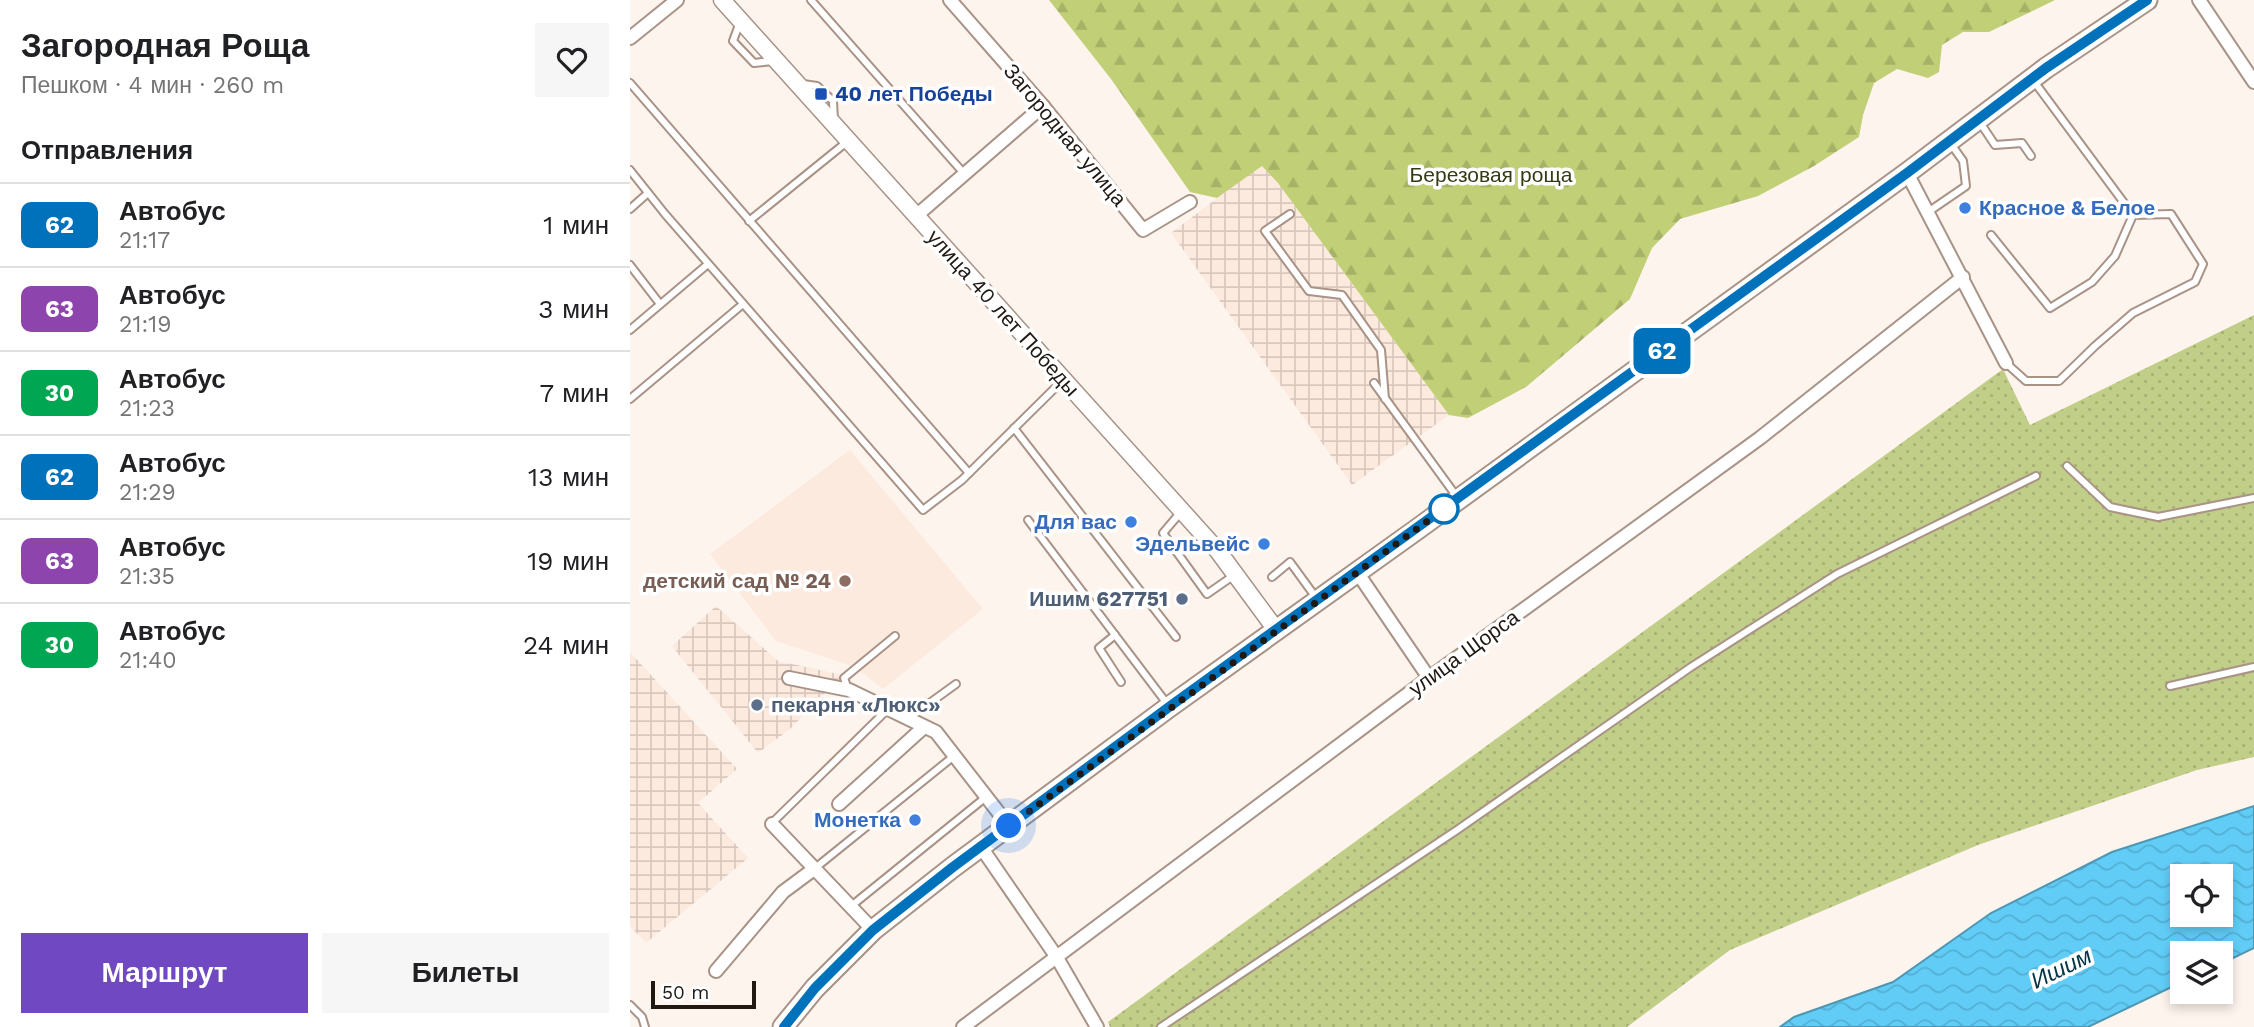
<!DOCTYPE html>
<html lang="ru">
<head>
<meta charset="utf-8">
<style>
	body { margin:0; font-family:"Work Sans",sans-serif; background:#f6f6f6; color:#202124; height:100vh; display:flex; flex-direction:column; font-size:26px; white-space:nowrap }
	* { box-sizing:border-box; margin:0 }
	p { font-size:23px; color:#757577 }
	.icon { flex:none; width:38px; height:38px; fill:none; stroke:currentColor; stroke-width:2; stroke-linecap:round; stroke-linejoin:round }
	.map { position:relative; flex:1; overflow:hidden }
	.side { display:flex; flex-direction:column; background:#fff; width:630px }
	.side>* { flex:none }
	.badge { padding:0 14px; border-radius:10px; font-size:24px; line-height:46px }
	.tools { position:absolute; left:1540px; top:864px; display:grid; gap:14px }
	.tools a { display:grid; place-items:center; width:63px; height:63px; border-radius:0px; background:#fff; box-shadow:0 4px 10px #0003; font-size:35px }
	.scale { position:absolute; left:21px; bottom:18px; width:105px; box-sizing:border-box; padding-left:7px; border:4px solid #201813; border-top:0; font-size:19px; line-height:24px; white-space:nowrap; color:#201813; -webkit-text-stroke:5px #fff; paint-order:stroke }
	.you { position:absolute; width:35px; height:35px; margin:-18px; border:5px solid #fff; border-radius:50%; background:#1a73e8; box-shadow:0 0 0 10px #1a73e833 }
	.map>.badge { position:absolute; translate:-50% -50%; box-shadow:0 0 0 4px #fff }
	h2 { padding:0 21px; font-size:26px; line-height:63px }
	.round { display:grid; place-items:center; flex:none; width:74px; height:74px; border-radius:0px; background:#f6f6f6 }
	.summary { display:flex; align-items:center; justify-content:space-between; height:119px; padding:0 21px }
	h1 { font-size:33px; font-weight:700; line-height:52px }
	.cta { display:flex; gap:14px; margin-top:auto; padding:14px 21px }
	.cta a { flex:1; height:80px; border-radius:0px; background:#7049c2; color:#fff; font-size:28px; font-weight:700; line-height:80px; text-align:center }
	.cta a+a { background:#f6f6f6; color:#202124 }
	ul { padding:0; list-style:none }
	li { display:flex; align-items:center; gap:21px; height:84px; padding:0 21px; border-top:2px solid #e0e0e0 }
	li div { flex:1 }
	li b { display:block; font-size:26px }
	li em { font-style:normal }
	li .badge { min-width:77px; font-weight:700; text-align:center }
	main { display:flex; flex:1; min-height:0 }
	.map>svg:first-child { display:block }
	.built { fill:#fdeadf }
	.industrial { fill:url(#industrial-grid) }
	.forest { fill:url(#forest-firs) }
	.garden { fill:url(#garden-dots) }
	.water { fill:url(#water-waves); stroke:#4e97b3; stroke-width:2; fill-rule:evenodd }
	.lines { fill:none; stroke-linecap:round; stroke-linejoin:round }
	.lane-casing { stroke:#a89386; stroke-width:10 }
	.street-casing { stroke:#a89386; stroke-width:16 }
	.secondary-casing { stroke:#a89386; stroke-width:19 }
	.primary-casing { stroke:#a89386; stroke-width:23 }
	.lane { stroke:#fff; stroke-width:6 }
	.street { stroke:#fff; stroke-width:12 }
	.secondary { stroke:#fff; stroke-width:16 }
	.primary { stroke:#fff; stroke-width:19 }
	.line-casing { stroke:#fff; stroke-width:16 }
	.line { stroke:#0072bc; stroke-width:10 }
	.walk { stroke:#201813; stroke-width:7; stroke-dasharray:0 12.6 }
	.transit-dot { fill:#1a4fb4; stroke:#fff; stroke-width:2.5 }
	.shop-dot { fill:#3f7fe0; stroke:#fff; stroke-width:2.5 }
	.stop-dot { fill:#fff; stroke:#0072bc; stroke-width:3.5 }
	.education-dot { fill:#8d6e63; stroke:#fff; stroke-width:2.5 }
	.service-dot { fill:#5c6f8a; stroke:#fff; stroke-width:2.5 }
	.labels { text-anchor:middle; stroke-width:7; stroke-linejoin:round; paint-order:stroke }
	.transit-label { font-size:21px; font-weight:bold; fill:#164399; stroke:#fff; text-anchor:start }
	.street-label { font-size:21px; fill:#201813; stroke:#fff }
	.park-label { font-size:21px; fill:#353b15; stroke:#fff }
	.shop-label { font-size:21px; font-weight:bold; fill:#366cbe; stroke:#fff; text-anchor:end }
	.education-label { font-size:21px; font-weight:bold; fill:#785e54; stroke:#fff; text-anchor:end }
	.service-label { font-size:21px; font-weight:bold; fill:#4e5e75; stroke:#fff; text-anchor:end }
	.water-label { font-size:23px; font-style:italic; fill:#023646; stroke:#fff }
</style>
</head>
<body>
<main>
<section class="side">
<div class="summary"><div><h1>Загородная Роща</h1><p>Пешком · 4 мин · 260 m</p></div><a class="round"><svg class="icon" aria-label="heart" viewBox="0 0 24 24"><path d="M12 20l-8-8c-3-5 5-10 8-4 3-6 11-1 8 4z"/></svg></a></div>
<h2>Отправления</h2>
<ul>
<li><span class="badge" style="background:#0072bc;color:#fff">62</span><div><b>Автобус</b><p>21:17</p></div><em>1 мин</em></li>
<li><span class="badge" style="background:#8e44ad;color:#fff">63</span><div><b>Автобус</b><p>21:19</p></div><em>3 мин</em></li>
<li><span class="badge" style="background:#00a651;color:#fff">30</span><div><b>Автобус</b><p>21:23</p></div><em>7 мин</em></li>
<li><span class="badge" style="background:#0072bc;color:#fff">62</span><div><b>Автобус</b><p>21:29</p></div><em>13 мин</em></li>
<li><span class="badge" style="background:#8e44ad;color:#fff">63</span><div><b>Автобус</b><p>21:35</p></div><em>19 мин</em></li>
<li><span class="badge" style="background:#00a651;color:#fff">30</span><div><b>Автобус</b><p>21:40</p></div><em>24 мин</em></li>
</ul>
<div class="cta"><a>Маршрут</a><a>Билеты</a></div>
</section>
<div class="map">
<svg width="1624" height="1027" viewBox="0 0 1624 1027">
	<defs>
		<pattern id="industrial-grid" width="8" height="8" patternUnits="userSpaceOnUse" patternTransform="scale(1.75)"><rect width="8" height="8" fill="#fdeadf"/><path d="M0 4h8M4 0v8" fill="none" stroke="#d9c8be"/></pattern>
		<pattern id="forest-firs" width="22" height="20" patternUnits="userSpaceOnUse" patternTransform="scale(1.75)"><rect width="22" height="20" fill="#c1d077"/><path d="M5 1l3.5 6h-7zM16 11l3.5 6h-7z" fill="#a6b266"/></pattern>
		<pattern id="garden-dots" width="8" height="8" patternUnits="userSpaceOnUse" patternTransform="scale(1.75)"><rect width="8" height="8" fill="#c1ce87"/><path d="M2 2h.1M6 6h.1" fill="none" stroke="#a6b074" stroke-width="1.8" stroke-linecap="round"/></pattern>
		<pattern id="water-waves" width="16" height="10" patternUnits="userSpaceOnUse" patternTransform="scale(1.75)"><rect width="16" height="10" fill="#61cdf7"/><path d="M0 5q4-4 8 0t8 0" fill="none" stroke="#54afd3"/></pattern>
	</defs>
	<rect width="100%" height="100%" fill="#fdf4ee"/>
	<polygon class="built" points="220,450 353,609 253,689 225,667 146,641 80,554"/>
	<g class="industrial">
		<polygon points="631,165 648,183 819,415 722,485 541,233"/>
		<polygon points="86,606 148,661 213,675 160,729 128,753 42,646"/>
		<polygon points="0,652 107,769 68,803 118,858 16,943 0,926"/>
	</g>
	<polygon class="forest" points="419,0 1425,0 1359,32 1333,32 1312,45 1309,72 1298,78 1267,69 1244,83 1233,115 1229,137 1184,166 1128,196 1050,219 1022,248 1000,299 896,387 838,418 819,415 648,183 632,166 587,198 560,192 481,79"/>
	<polygon class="garden" points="1624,315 1624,757 1567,770 1348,845 1100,950 997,1027 480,1027 478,1022 1373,369 1400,425"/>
	<path class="water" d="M 1624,806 L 1624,948 L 1591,964 L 1591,954 L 1552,954 L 1552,982 L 1458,1027 L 1150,1027 L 1164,1017 L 1263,982 L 1361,913 L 1482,852 ZM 1552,877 L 1591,877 L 1591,915 L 1552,915 Z"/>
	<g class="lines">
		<defs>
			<g id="lane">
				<polyline points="181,0 330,169"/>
				<polyline points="110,22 103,41 124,63 142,61"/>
				<polyline points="0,83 339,473"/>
				<polyline points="173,84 187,86 203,101 204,120"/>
				<polyline points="1349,121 1365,145 1392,143 1401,156"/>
				<polyline points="0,170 35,214 293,510 332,480 432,381"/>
				<polyline points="0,209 18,193"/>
				<polyline points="1298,212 1336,186 1333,161 1321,144"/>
				<polyline points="660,214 635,231 679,291 712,295 751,350 755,399"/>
				<polyline points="119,221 218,141"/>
				<polyline points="1361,235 1420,308 1462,282 1485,256 1503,215 1403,80"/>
				<polyline points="0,265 30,304"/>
				<polyline points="0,330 78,264"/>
				<polyline points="1376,363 1396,381 1429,381 1465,346 1503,313 1565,282 1573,264 1541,214 1503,215"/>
				<polyline points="744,383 827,497"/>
				<polyline points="0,399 113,304"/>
				<polyline points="384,428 546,637"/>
				<polyline points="1437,466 1480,507 1528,517 1624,498"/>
				<polyline points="550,513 533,533 577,594 603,576"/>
				<polyline points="398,520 538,705"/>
				<polyline points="642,577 660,562 687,599"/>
				<polyline points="485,635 469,648 491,682"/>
				<polyline points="1540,686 1624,667"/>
				<polyline points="218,689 214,678 265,636"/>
				<polyline points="279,718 326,684"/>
				<polyline points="142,823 258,709"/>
				<polyline points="184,869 324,756"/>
				<polyline points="220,907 356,797"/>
				<polyline points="0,1005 12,1017 15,1027"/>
				<polyline points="531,1027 827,830 1061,667 1207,574 1406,476"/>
			</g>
			<g id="street">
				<polyline points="320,0 413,106 513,230 560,202"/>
				<polyline points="1569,0 1624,82"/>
				<polyline points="0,38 47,0"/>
				<polyline points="1277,173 1376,363"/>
				<polyline points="286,216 413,106"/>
				<polyline points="727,572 799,678"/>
				<polyline points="159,678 219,690 306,732 379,826"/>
				<polyline points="209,804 294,727"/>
				<polyline points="142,824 243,930"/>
				<polyline points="351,847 426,956 467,1027"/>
				<polyline points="86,971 153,892 184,869"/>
				<polyline points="333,1027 799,678 1130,438 1333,277"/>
			</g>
			<polyline id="secondary" points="92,0 588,551 647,631"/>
			<polyline id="primary" points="153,1027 185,988 243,930 323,867 539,707 789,528 1277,173 1416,68 1517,0"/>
		</defs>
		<use href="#lane" class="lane-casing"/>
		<use href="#street" class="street-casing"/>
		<use href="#secondary" class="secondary-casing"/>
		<use href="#primary" class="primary-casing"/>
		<use href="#lane" class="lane"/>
		<use href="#street" class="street"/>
		<use href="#secondary" class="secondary"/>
		<use href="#primary" class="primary"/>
	</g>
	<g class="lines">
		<defs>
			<polyline id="line" points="154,1027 185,988 243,930 323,867 539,707 1277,173 1416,68 1517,0"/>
		</defs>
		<use href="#line" class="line-casing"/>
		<use href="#line" class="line"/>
		<polyline class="walk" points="379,826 814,509"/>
	</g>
	<rect class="transit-dot" x="184" y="87" width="14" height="14" rx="3.5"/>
	<g class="shop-dot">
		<circle cx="1335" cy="208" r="7"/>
		<circle cx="501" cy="522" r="7"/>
		<circle cx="634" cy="544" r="7"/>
		<circle cx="285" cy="820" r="7"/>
	</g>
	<circle class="stop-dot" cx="814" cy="509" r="14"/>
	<circle class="education-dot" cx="215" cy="581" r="7"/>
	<g class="service-dot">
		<circle cx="552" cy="599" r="7"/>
		<circle cx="127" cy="705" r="7"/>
	</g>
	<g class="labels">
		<g class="transit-label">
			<text x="205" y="101">40 лет Победы</text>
		</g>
		<g class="street-label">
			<text transform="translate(435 135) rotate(50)" y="7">Загородная улица</text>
			<text transform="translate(373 313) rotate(48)" y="7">улица 40 лет Победы</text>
			<text transform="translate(834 653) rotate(-36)" y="7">улица Щорса</text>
		</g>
		<g class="park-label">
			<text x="861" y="182">Березовая роща</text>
		</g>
		<g class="shop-label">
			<text x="1349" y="215" text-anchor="start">Красное &amp; Белое</text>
			<text x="487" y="529">Для вас</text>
			<text x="620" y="551">Эдельвейс</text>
			<text x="271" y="827">Монетка</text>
		</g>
		<g class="education-label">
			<text x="201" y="588">детский сад № 24</text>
		</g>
		<g class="service-label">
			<text x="538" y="606">Ишим 627751</text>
			<text x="141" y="712" text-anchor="start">пекарня «Люкс»</text>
		</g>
		<g class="water-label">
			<text transform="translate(1431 968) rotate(-26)" y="8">Ишим</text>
		</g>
	</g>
</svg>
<div class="tools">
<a><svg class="icon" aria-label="locate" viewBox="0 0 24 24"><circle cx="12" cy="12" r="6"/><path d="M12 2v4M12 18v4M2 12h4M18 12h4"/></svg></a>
<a><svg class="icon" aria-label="layers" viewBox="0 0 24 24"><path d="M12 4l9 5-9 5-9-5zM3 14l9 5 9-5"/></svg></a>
</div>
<div class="scale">50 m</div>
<div class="you" style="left:379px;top:826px"></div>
<b class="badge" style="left:1032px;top:351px;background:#0072bc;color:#fff">62</b>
</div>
</main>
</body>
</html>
